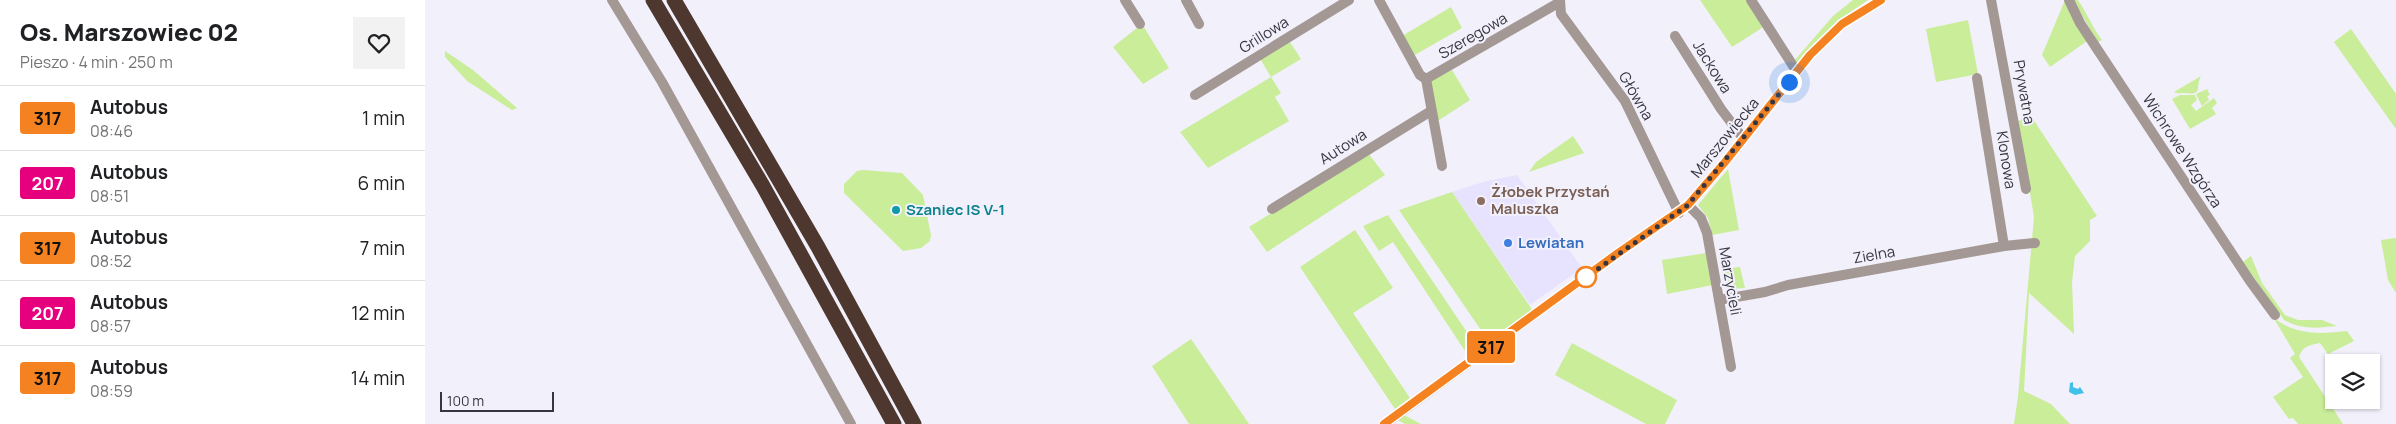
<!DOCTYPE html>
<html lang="pl">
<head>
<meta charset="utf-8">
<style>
	body { margin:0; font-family:Manrope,sans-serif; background:#f2f2f2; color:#202124; height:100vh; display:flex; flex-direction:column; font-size:19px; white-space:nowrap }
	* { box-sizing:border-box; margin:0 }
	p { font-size:16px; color:#757577 }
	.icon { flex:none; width:28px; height:28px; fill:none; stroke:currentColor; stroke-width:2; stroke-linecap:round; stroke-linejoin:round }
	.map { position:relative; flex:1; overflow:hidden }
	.side { display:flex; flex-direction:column; background:#fff; width:425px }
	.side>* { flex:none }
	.badge { padding:0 10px; border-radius:4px; font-size:18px; line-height:32px }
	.fabs { position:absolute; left:1900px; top:354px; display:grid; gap:10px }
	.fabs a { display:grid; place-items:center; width:55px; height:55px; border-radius:0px; background:#fff; box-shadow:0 1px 4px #0004; font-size:25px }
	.scale { position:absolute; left:15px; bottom:12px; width:114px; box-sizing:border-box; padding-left:5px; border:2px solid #37353f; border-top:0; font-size:14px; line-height:18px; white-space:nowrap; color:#37353f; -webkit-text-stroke:4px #f2f0fb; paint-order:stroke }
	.you { position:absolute; width:25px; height:25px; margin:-12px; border:4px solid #fff; border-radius:50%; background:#1a73e8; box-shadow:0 0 0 8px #1a73e833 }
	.map>.badge { position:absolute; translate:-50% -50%; box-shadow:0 0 0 2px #fff }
	.round { display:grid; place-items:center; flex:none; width:52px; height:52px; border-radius:0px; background:#f2f2f2 }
	.headline { display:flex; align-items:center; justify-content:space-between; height:85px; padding:0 20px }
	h1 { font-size:24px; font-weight:800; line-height:38px }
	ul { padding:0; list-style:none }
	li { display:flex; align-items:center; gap:15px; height:65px; padding:0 20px; border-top:1px solid #e0e0e0 }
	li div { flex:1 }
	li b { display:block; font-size:19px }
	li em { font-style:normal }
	li .badge { min-width:55px; font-weight:700; text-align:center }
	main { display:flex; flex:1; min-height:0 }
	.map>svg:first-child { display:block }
	.built { fill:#e7e3fe }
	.green { fill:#caed99 }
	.water { fill:#40c0eb }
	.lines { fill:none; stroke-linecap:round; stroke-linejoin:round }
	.minor { stroke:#a49894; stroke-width:10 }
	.highway { stroke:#4d372e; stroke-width:15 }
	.line-casing { stroke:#fff; stroke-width:11 }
	.line { stroke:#f58220; stroke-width:8 }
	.walk { stroke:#37353f; stroke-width:5; stroke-dasharray:0 9 }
	.education-dot { fill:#8d6e63; stroke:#f2f0fb; stroke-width:2 }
	.culture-dot { fill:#0f9aa8; stroke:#f2f0fb; stroke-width:2 }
	.shop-dot { fill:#3f7fe0; stroke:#f2f0fb; stroke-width:2 }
	.stop-dot { fill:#fff; stroke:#f58220; stroke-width:2.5 }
	.labels { text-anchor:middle; stroke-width:4; stroke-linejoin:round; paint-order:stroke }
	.street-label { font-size:15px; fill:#37353f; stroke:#f2f0fb }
	.education-label { font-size:15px; font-weight:bold; fill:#785e54; stroke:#f2f0fb; text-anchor:start }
	.culture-label { font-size:15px; font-weight:bold; fill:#0d838f; stroke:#f2f0fb; text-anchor:start }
	.shop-label { font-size:15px; font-weight:bold; fill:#366cbe; stroke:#f2f0fb; text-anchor:start }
</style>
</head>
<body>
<main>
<section class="side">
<div class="headline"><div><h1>Os. Marszowiec 02</h1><p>Pieszo · 4 min · 250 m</p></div><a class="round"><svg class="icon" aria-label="heart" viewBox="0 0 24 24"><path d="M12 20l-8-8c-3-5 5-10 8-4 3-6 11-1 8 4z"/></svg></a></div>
<ul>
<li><span class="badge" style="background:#f58220;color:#111">317</span><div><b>Autobus</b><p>08:46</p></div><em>1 min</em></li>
<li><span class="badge" style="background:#e6007e;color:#fff">207</span><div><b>Autobus</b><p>08:51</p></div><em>6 min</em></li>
<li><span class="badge" style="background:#f58220;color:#111">317</span><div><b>Autobus</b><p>08:52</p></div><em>7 min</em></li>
<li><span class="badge" style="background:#e6007e;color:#fff">207</span><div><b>Autobus</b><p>08:57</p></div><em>12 min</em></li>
<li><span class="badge" style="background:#f58220;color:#111">317</span><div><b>Autobus</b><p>08:59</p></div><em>14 min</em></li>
</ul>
</section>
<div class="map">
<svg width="1971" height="424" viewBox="0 0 1971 424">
	<rect width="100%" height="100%" fill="#f2f0fb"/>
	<polygon class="built" points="1092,175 1157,268 1105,305 1027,192 1061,181"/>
	<g class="green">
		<polygon points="1275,0 1322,0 1340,26 1307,47"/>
		<polygon points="1428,0 1443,0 1412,21 1374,63 1369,61 1408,16"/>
		<polygon points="1640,0 1665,39 1625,67 1617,55"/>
		<path d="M 1648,0 L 1653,0 C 1662,13 1667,27 1677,40 L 1673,42 Z"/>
		<polygon points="1026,7 1037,28 988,56 977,36"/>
		<polygon points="1543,20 1553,74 1511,82 1501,29"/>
		<polygon points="717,24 744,68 718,84 688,47"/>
		<polygon points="1926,29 1971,94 1971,129 1909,42"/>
		<polygon points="863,39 876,59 846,77 856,93 850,97 864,121 783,168 755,132 846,77 834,57"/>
		<polygon points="20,51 48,70 92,108 87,110 42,81 20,57"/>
		<polygon points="1027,70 1045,100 1011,122 1004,82"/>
		<path d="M 1776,76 C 1770,86 1779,96 1760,93 C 1754,93 1753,94 1749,92 Z"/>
		<polygon points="1782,89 1785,95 1782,96 1784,100 1777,106 1771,94"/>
		<polygon points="1755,95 1770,95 1772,100 1766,105 1771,111 1789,98 1792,103 1787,108 1791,114 1765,129 1747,99"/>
		<polygon points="1606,116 1672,216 1665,220 1665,241 1650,256 1647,282 1649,334 1604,293 1599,391 1626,404 1645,424 1589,424 1593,396 1609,217 1593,121"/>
		<polygon points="1148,136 1159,153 1104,172 1111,162"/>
		<polygon points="943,153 960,175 842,252 824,227"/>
		<polygon points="1303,169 1314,230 1287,235 1283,218 1273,205"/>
		<polygon points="438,170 477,173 498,195 506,235 505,241 496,248 478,251 419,193 419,184 432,171"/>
		<polygon points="1027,192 1108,311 1064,342 974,210"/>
		<polygon points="963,215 1054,350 1044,357 968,242 954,251 938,226"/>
		<polygon points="930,230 968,288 928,313 985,398 970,409 875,267"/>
		<polygon points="1971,238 1971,293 1963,280 1956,240"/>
		<polygon points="1281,253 1288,285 1242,294 1237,260"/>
		<path d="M 1826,256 L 1837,283 L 1860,315 L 1873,320 L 1897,320 L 1912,326 C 1893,328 1876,330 1859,320 L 1818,262 Z"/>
		<polygon points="1315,267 1320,288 1304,289 1301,284 1300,272 1306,268"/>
		<path d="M 1848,317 C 1871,336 1895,334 1922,331 L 1929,341 L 1903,354 L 1895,343 C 1885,345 1877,346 1874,357 L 1918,424 L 1873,424 L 1868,418 L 1864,419 L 1848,397 L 1878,377 L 1865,358 L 1870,354 Z"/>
		<polygon points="766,339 824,424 764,424 727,366"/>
		<polygon points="1147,343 1252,400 1240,424 1221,424 1130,375"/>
		<polygon points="979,415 996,424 980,424 973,420"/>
	</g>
	<polygon class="water" points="1648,382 1648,387 1653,389 1655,387 1659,393 1650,395 1644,392 1645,383"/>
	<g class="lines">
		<g class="minor">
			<polyline points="187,0 237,82 426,424"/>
			<polyline points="700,0 715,24"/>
			<polyline points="761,0 774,24"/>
			<polyline points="954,0 995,75 1001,79"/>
			<polyline points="1135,0 1136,14 1200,101 1254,213"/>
			<polyline points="1326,0 1372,72"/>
			<polyline points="1566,0 1601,189"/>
			<polyline points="1644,0 1655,23 1825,281 1850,315"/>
			<polyline points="1250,36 1296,109 1318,138"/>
			<polyline points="1552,78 1579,246"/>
			<polyline points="1001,79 1135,2"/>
			<polyline points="1001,79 1017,166"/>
			<polyline points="770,95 924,0"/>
			<polyline points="1263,205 1276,218 1282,233 1306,367"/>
			<polyline points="847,209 1006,111"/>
			<polyline points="1294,300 1340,292 1363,285 1579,246 1610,243"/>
			<polyline points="960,424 1193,253 1263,205 1300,162 1385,55 1417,24 1456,0"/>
		</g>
		<g class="highway">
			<polyline points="228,0 338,186 469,424"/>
			<polyline points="249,0 393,247 489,424"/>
		</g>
	</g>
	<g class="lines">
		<defs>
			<polyline id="line" points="959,424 1193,253 1263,205 1300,162 1385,55 1417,24 1456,0"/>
		</defs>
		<use href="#line" class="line-casing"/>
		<use href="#line" class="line"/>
		<polyline class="walk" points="1161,277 1160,278 1263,205 1364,82"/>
	</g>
	<circle class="education-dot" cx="1056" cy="201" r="5"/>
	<circle class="culture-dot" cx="471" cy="210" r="5"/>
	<circle class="shop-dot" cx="1083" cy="243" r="5"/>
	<circle class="stop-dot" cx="1161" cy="277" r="10"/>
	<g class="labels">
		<g class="street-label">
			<text transform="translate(839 35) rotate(-32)" y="5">Grillowa</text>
			<text transform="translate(1048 36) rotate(-30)" y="5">Szeregowa</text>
			<text transform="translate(1287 67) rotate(58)" y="5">Jackowa</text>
			<text transform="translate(1599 92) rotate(80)" y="5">Prywatna</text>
			<text transform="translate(1211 96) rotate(60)" y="5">Główna</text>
			<text transform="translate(1300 138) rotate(-51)" y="5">Marszowiecka</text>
			<text transform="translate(918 147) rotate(-32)" y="5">Autowa</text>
			<text transform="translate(1757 151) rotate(57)" y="5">Wichrowe Wzgórza</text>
			<text transform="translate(1581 160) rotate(81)" y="5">Klonowa</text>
			<text transform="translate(1449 255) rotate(-10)" y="5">Zielna</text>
			<text transform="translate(1305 281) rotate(80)" y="5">Marzycieli</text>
		</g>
		<g class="education-label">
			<text x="1066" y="197">Żłobek Przystań<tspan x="1066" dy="17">Maluszka</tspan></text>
		</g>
		<g class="culture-label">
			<text x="481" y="215">Szaniec IS V-1</text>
		</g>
		<g class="shop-label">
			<text x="1093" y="248">Lewiatan</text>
		</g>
	</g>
</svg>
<div class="fabs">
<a><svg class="icon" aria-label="layers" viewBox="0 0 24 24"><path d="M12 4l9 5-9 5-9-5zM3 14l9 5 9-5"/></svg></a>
</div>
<div class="scale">100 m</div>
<div class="you" style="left:1364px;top:82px"></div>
<b class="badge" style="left:1066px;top:347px;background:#f58220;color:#111">317</b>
</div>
</main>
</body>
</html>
